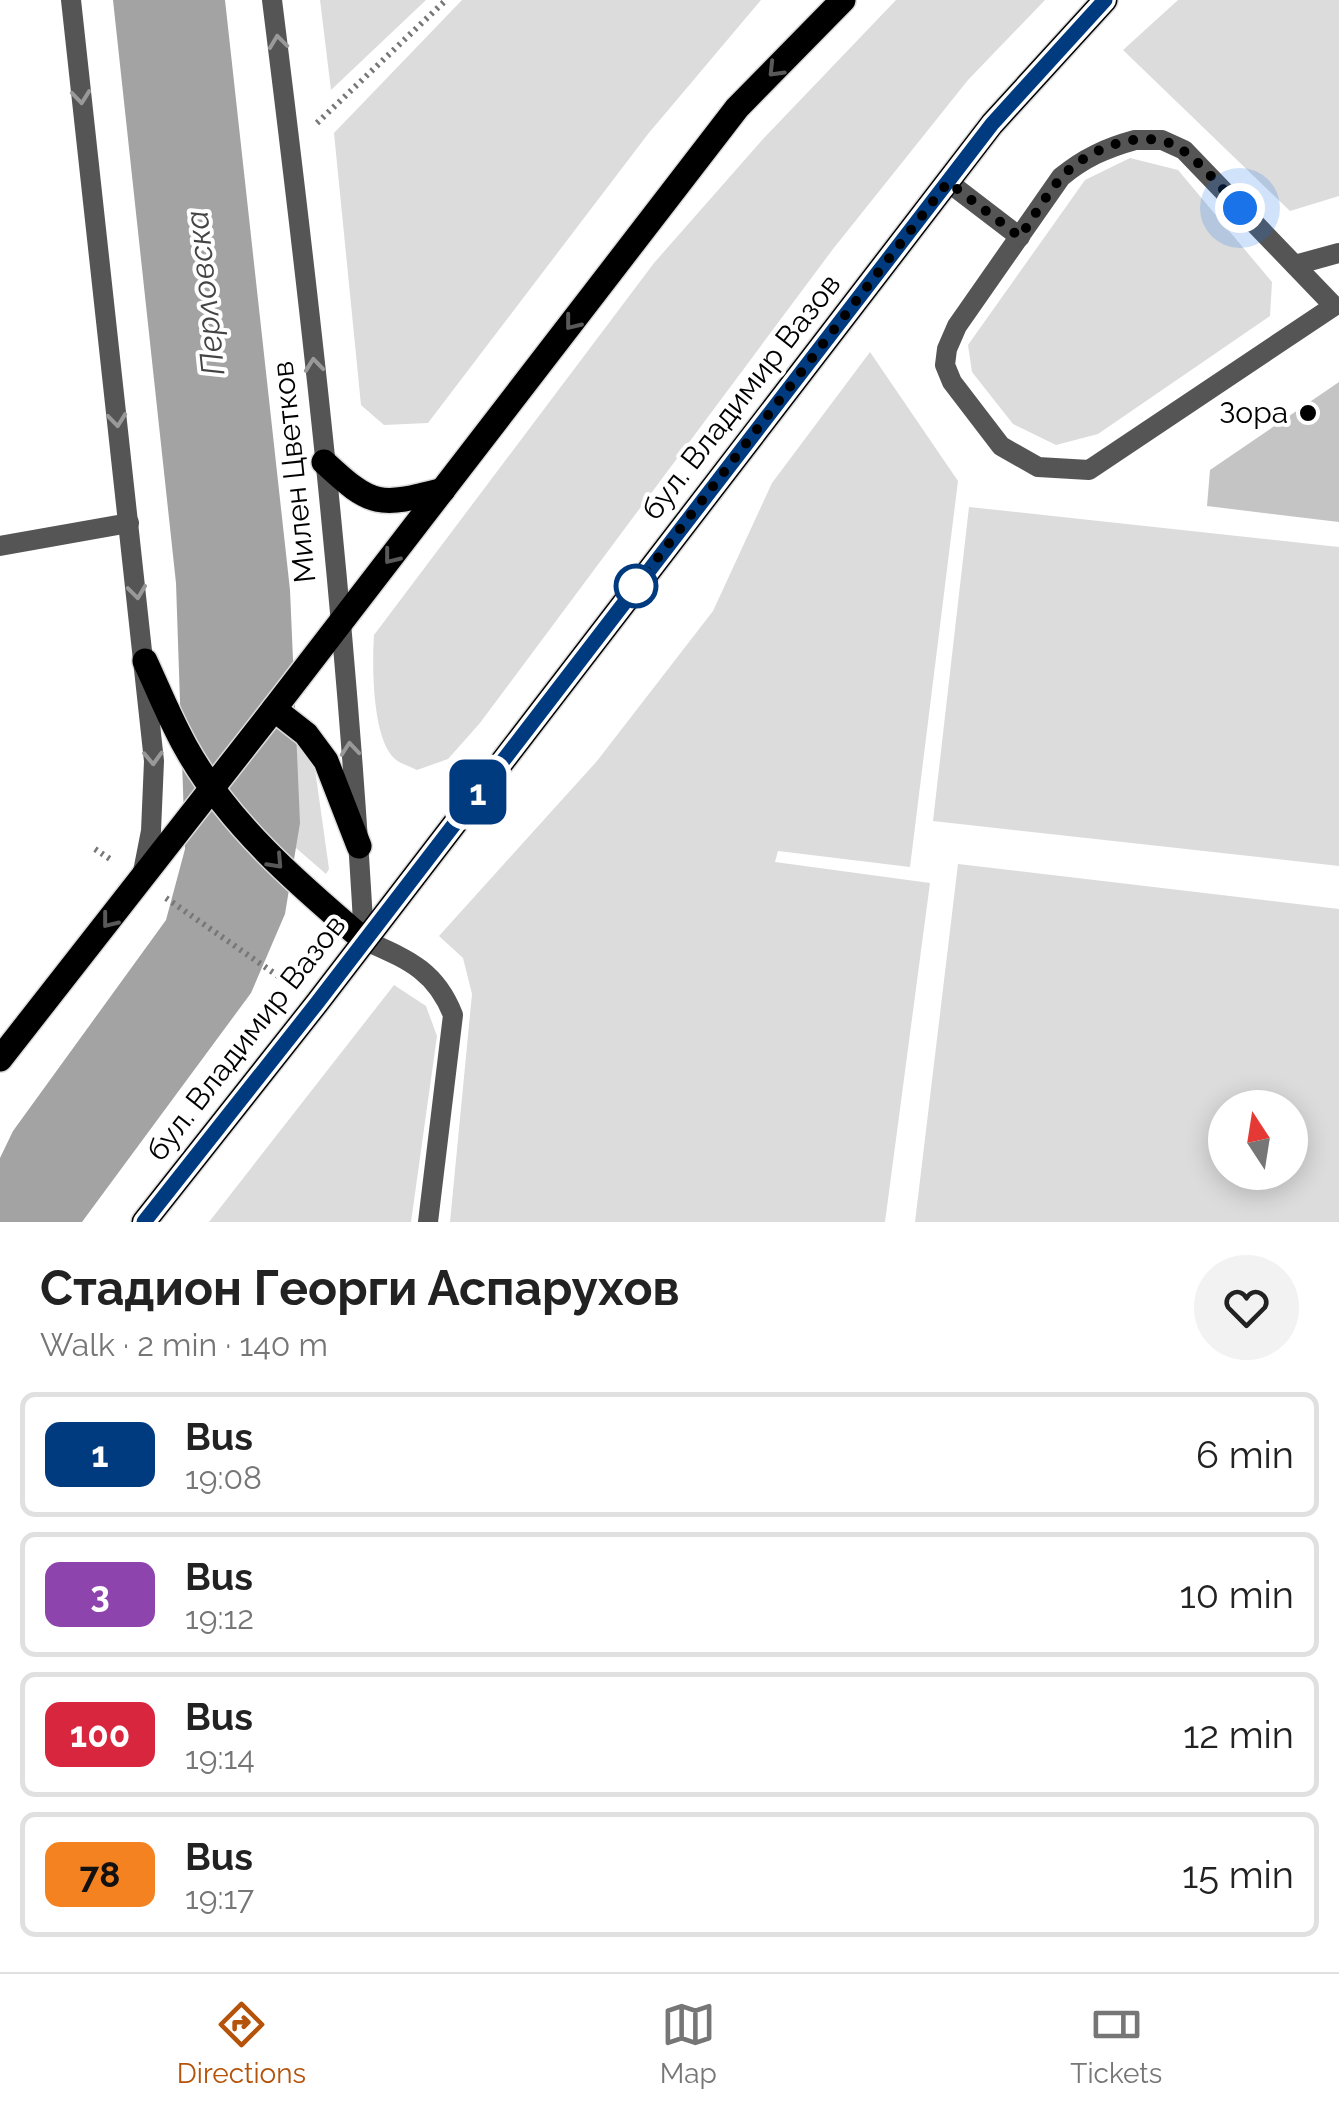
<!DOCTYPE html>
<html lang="en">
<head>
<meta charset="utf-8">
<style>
	body { margin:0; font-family:Raleway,sans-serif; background:#f2f2f2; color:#222; height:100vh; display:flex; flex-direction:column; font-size:38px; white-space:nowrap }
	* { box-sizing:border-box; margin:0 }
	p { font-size:32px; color:#767676 }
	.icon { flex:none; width:55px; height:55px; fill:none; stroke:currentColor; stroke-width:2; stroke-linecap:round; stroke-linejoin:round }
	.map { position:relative; height:1222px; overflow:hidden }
	.sheet { display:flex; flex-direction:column; background:#fff; flex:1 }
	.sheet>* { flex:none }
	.badge { padding:0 20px; border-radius:15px; font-size:35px; line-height:65px }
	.needle { width:65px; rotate:348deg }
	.controls { position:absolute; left:1208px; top:1090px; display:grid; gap:20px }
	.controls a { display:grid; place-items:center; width:100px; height:100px; border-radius:50%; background:#fff; box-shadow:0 5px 25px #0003; font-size:50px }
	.you { position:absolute; width:50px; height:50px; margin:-25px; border:8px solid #fff; border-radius:50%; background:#1a73e8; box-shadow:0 0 0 15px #1a73e833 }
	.map>.badge { position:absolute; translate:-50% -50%; box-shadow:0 0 0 5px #fff }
	.round { display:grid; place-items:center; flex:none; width:105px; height:105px; border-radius:52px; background:#f2f2f2 }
	.head { display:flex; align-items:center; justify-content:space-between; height:170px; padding:0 40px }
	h1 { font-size:48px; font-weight:700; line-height:75px }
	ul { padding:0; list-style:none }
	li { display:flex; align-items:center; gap:30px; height:125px; margin:0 20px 15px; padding:0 20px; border:5px solid #e0e0e0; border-radius:15px }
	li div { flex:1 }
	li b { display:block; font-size:38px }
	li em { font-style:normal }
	li .badge { min-width:110px; font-weight:700; text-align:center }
	.tabs { display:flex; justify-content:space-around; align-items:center; height:140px; border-top:2px solid #e0e0e0; background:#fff; font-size:28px; color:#767676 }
	.tabs a { display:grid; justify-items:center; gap:5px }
	.tabs .current { color:#b45309 }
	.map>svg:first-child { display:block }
	.green { fill:#dcdcdc; fill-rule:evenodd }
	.water { fill:#a3a3a3 }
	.building { fill:#c4c4c4 }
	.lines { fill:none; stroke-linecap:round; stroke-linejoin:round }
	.primary-casing { stroke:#dbdbdb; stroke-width:28 }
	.path { stroke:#777; stroke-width:6; stroke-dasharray:2.5 5; stroke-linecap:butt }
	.lane { stroke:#555; stroke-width:20 }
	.street { stroke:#555; stroke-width:20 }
	.primary { stroke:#000; stroke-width:25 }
	.oneway { stroke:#999 }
	.oneway2 { stroke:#595959 }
	.line-casing { stroke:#fff; stroke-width:22 }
	.line { stroke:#003b80; stroke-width:15 }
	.walk { stroke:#000; stroke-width:10; stroke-dasharray:0 18 }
	.poi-dot { fill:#000; stroke:#fff; stroke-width:4 }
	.stop-dot { fill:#fff; stroke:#003b80; stroke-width:5 }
	.labels { text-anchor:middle; stroke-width:8; stroke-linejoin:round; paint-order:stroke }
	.street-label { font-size:30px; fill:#000; stroke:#fff }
	.poi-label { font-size:30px; fill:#000; stroke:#fff; text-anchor:end }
	.water-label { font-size:32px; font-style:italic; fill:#444; stroke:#fff }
</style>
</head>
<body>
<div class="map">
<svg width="1339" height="1222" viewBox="0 0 1339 1222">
	<rect width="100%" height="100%" fill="#fff"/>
	<g class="green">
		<polygon points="320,0 426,0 331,90"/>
		<polygon points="462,0 761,0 648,134 428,423 384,425 361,405 334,133"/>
		<path d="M 896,0 L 1045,0 L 968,80 L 833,249 L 480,723 L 448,759 L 417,770 C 411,767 401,764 395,759 C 372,739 372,665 374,635 L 654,263 L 763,139 Z"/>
		<polygon points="1178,0 1339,0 1339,196 1290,211 1123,50"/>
		<polygon points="1130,158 1178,170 1272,282 1270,316 1098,434 1056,445 1013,424 972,372 968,345 1085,180"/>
		<polygon points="870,352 958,481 910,867 778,851 775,862 930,883 885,1222 450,1222 472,994 463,958 439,936 597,761 713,611 772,483"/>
		<polygon points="969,507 1339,547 1339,866 933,821"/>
		<path d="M 295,743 C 307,746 311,758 315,769 L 329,869 L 326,874 L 273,828 Z"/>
		<path d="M 958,864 L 1339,909 L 1339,1222 L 915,1222 ZM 1225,1108 L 1290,1108 L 1290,1172 L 1225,1172 Z"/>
		<polygon points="394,985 426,1006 437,1036 411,1222 209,1222"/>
	</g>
	<polygon class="water" points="113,0 225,0 290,590 300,823 285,914 251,993 82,1222 0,1222 0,1158 13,1131 166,920 185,849 176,583"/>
	<polygon class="building" points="1339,382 1339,522 1207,506 1210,470"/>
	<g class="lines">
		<defs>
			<g id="primary">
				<path d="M 324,462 C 372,507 379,507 443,490"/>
				<path d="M 145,661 C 158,689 170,719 185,746 C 228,824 297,883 364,940"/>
				<polyline points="274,709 306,734 326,761 359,846"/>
				<polyline points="0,1059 274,709 737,108 843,0"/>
				<polyline points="144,1222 317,1003 992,124 1105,0"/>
			</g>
		</defs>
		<use href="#primary" class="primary-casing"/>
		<g class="path">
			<polyline points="317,123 446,0"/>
			<polyline points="95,849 110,859"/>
			<polyline points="166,898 291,985"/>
		</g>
		<g class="lane">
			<path d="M 1135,140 L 1162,140 L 1184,150 L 1334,306 L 1089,470 L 1038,467 L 1001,446 L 952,382 L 945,365 L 947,349 L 957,326 L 1061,177 C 1084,158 1106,148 1135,140 Z"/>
			<polyline points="948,182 1020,237"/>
			<polyline points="1295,265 1339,253"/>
			<path d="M 364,940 C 406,959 435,969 453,1015 L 428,1222"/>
		</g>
		<g class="street">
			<polyline points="71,0 154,761 151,831 142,877"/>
			<path d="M 272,0 C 311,312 347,626 364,940"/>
			<polyline points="0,546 129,523"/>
		</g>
		<use href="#primary" class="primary"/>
	</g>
	<defs><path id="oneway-chevron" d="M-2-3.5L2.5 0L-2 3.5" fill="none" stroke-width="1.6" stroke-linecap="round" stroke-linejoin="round" transform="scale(2.5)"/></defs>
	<g class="oneway">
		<use href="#oneway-chevron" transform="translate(278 42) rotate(-97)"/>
		<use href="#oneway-chevron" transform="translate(81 97) rotate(84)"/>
		<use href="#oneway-chevron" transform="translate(314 365) rotate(-96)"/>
		<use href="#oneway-chevron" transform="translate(117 420) rotate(84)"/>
		<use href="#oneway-chevron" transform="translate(137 592) rotate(83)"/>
		<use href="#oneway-chevron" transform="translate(350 749) rotate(-95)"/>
		<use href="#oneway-chevron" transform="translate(153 758) rotate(88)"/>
	</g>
	<g class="oneway2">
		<use href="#oneway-chevron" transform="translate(775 70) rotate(134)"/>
		<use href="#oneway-chevron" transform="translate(572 323) rotate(128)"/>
		<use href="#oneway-chevron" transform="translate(391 557) rotate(128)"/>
		<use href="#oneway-chevron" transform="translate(276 862) rotate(47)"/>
		<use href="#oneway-chevron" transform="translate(109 921) rotate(128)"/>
	</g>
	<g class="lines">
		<defs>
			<polyline id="line" points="144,1222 317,1003 992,124 1105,0"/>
		</defs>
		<use href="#line" class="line-casing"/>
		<use href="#line" class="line"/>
		<path class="walk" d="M 636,586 L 948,182 L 1020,237 C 1033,218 1045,197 1060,179 C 1086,148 1150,123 1185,152 C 1205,167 1222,189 1240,208"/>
	</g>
	<circle class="poi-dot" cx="1308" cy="413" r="10"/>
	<circle class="stop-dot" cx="636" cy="586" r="20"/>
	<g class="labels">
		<g class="street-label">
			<text transform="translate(741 397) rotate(-52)" y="10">бул. Владимир Вазов</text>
			<text transform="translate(294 472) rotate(-96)" y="10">Милен Цветков</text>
			<text transform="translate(246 1038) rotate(-52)" y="10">бул. Владимир Вазов</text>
		</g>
		<g class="poi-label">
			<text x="1288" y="423">Зора</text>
		</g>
		<g class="water-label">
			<text transform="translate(205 293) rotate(-96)" y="11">Перловска</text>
		</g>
	</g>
</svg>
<div class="controls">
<a><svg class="needle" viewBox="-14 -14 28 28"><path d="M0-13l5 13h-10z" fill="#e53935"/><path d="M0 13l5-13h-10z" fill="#767676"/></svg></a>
</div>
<div class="you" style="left:1240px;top:208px"></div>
<b class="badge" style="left:478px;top:792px;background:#003b80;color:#fff">1</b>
</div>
<section class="sheet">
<div class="head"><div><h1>Стадион Георги Аспарухов</h1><p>Walk · 2 min · 140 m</p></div><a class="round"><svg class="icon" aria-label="heart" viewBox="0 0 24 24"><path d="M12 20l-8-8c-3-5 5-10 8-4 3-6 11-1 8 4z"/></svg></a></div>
<ul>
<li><span class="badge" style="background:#003b80;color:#fff">1</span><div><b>Bus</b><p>19:08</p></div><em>6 min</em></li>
<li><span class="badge" style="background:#8e44ad;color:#fff">3</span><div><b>Bus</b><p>19:12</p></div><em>10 min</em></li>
<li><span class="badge" style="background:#d7263d;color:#fff">100</span><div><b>Bus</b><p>19:14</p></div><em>12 min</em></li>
<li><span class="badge" style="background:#f58220;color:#111">78</span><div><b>Bus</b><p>19:17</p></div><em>15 min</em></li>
</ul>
</section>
<nav class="tabs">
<a class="current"><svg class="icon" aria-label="directions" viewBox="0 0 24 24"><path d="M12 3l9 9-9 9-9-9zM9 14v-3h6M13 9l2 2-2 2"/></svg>Directions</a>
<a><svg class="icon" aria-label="map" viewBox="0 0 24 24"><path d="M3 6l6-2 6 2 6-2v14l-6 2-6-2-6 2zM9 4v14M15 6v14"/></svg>Map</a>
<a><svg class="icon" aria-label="tickets" viewBox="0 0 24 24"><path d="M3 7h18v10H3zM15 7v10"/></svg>Tickets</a>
</nav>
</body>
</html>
